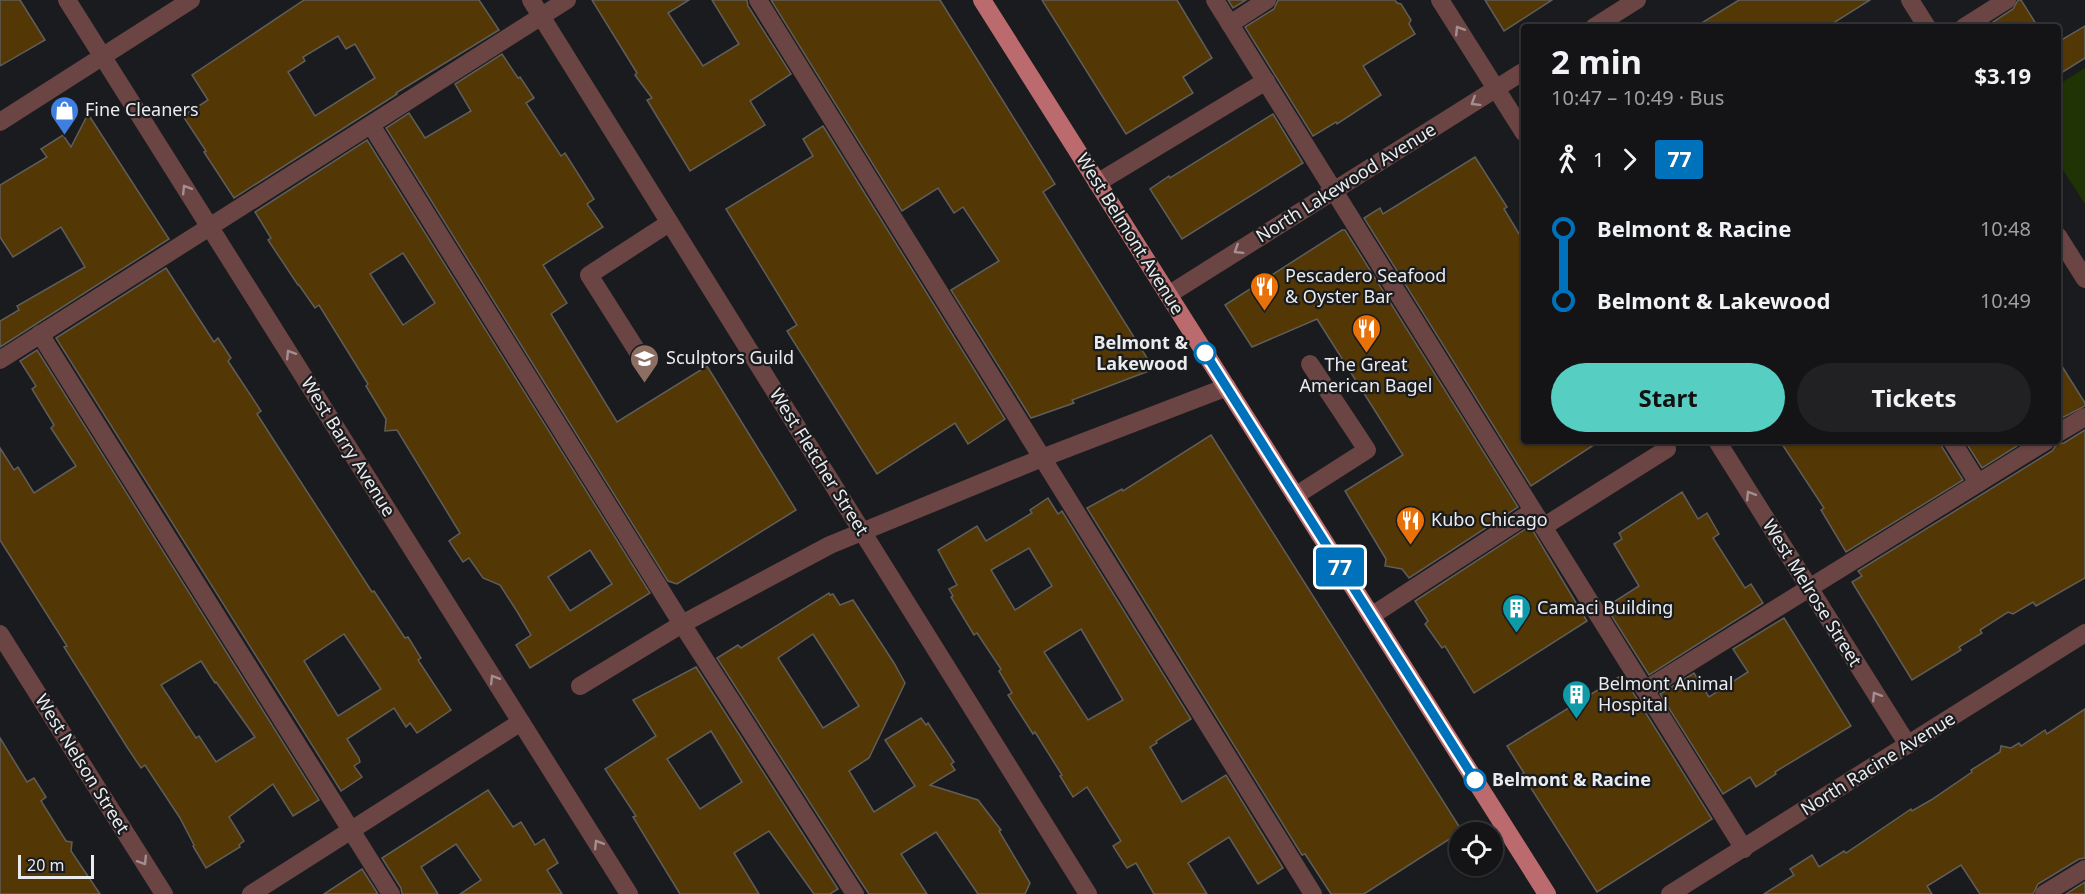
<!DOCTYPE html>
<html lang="en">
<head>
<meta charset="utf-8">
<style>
	body { margin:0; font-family:"Noto Sans",sans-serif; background:#212123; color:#f1f3f6; height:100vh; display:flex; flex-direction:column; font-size:22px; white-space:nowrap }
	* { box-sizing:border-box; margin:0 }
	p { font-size:20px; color:#9d9ea1 }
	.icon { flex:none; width:33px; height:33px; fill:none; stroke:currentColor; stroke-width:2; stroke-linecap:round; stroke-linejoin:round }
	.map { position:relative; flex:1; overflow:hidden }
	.panel { position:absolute; left:1521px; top:24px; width:540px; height:420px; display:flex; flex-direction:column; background:#141416; border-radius:6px; box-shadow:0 2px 4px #0004,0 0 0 2px #333335 }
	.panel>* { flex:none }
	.badge { padding:0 12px; border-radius:4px; font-size:21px; line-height:39px }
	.controls { position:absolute; left:1449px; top:822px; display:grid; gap:12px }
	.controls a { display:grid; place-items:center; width:54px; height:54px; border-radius:50%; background:#141416; box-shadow:0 2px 4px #0004,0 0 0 2px #333335; font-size:30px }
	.scale { position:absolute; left:18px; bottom:15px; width:76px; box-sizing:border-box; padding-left:6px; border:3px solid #eaebed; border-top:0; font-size:16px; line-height:21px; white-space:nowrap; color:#eaebed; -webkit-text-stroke:4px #1a1b1e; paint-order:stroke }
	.map>.badge { position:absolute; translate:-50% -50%; box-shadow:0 0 0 3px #fff }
	.legs { display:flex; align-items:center; gap:9px; height:66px; padding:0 30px; font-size:20px }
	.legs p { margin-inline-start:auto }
	.head { display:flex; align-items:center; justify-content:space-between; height:102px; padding:0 30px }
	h1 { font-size:33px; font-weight:700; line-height:45px }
	.primary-button { display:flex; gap:12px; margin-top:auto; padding:12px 30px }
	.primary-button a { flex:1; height:69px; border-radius:36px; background:#57cec2; color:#111; font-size:24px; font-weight:700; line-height:69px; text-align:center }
	.primary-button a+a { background:#212123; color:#f1f3f6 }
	ul { padding:0 30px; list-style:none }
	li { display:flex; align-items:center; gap:21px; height:72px; font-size:22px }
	li i { display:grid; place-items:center; width:9px; height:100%; margin:0 8px; background:currentColor }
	li i::after { content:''; width:15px; height:15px; margin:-8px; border:4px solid; border-radius:50%; background:#141416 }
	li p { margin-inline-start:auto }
	li:first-child i { background:linear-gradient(#0000 50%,currentColor 0) }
	li:last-child i { background:linear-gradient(currentColor 50%,#0000 0) }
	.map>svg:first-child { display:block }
	.green { fill:#203305 }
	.building { fill:#533705; stroke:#605e5a; stroke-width:1.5; fill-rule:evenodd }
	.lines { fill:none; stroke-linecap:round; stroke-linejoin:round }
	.minor { stroke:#6b4444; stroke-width:18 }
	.major { stroke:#bb6b6d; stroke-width:18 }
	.oneway { stroke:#a48f90 }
	.line-1-casing { stroke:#fff; stroke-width:14 }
	.line-1 { stroke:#0072bc; stroke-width:9 }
	.stop-1-dot { fill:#fff; stroke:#0072bc; stroke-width:3 }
	.labels { text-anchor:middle; stroke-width:4.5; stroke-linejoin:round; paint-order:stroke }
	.poi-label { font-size:18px; fill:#eaebed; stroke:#1a1b1e; text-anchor:start }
	.street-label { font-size:18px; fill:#eaebed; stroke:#1a1b1e }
	.stop-label { font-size:18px; font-weight:bold; fill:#eaebed; stroke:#1a1b1e; text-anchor:end }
</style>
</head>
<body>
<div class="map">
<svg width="2085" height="894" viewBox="0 0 2085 894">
	<rect width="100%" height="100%" fill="#1a1b1e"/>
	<polygon class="green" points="2085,68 2085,204 2058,162 2058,85"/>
	<g class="building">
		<polygon points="0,0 20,0 45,40 0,66"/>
		<path d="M 304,0 L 479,0 L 499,30 L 396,93 L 397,94 L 234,198 L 204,152 L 206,151 L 183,116 L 208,100 L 192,75 ZM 338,36 L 346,49 L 355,44 L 375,78 L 315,116 L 288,72 L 305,61 L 303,57 Z"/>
		<polygon points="592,0 689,0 668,13 703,66 739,44 712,0 747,0 748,6 791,74 750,101 765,125 690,171 647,100 652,98 635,75 637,73"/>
		<polygon points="771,0 940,0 1055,184 1043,192 1154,369 1072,400 1074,403 1031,418 951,290 999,261 963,207 954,213 938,188 902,211"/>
		<polygon points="1042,0 1177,0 1212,58 1183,77 1193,93 1126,134"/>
		<polygon points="1228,0 1246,0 1233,8"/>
		<polygon points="1278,0 1395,0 1397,3 1401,4 1411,20 1409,24 1415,34 1363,66 1381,95 1337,124 1336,122 1313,136 1245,27 1274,9"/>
		<polygon points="1485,0 1552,0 1504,31"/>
		<polygon points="1739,0 1870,0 1827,27 1695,27"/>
		<polygon points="2018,0 2021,0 2038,27 1992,27 1990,24 2013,9"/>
		<polygon points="2085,26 2085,58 2058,75 2058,42"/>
		<polygon points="502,54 518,78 520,77 534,98 526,103 561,156 565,153 594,199 587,204 603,227 543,265 567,303 551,314 617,422 707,366 796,510 677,584 668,581 386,128 409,113 425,138 471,111 455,84"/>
		<polygon points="88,114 169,239 0,347 0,321 19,310 17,306 85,267 61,227 13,257 0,237 0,185 47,157 41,149 63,135 71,147"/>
		<polygon points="1273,114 1303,163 1182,239 1150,189 1169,176 1170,178"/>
		<polygon points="823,126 1005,419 968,444 955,423 877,474 787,331 797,325 726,209 813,156 803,139"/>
		<path d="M 367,140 L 650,593 L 530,668 L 516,645 L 531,635 L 518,613 L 500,585 L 483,578 L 469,558 L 463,562 L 449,541 L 460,533 L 397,430 L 385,431 L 386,419 L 366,386 L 368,384 L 319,305 L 315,308 L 299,285 L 298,285 L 268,240 L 271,238 L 255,212 ZM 403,253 L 435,303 L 403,325 L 370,274 ZM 590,550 L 612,584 L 570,611 L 548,577 Z"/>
		<polygon points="1475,157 1507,207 1504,209 1524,242 1524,441 1600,441 1531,486 1364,218 1380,208 1383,214"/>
		<polygon points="1342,230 1345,230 1518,507 1409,578 1402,569 1385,566 1386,559 1345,491 1403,455 1317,319 1252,347 1225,305"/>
		<path d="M 166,268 L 214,342 L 218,338 L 231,358 L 228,361 L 261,411 L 257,414 L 273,439 L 372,592 L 374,591 L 405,638 L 408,637 L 421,658 L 418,660 L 451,710 L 417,733 L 410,723 L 406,727 L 394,708 L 347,739 L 359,758 L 360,762 L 354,766 L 362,777 L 341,791 L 56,338 ZM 344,634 L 381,689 L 338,716 L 304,661 Z"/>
		<path d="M 37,350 L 319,800 L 293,816 L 273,784 L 229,817 L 244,841 L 239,845 L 240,847 L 206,868 L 193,846 L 194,845 L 180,818 L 145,765 L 141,768 L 127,747 L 64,647 L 67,646 L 0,540 L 0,448 L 14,470 L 18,467 L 34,493 L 76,466 L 51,428 L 54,425 L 32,389 L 36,386 L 20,361 ZM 201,661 L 215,683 L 216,682 L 255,737 L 216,762 L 199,736 L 196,738 L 161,685 Z"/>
		<polygon points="2058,360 2085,403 2085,406 2058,420"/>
		<polygon points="2085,430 2085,578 2036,606 2033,602 2013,614 2008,612 1980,630 1982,633 1959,647 1961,650 1912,680 1852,582 1862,576 1858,571 2052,451 2057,444 2064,443"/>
		<polygon points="1211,435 1462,831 1364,894 1331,894 1305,854 1302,855 1087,508 1122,489 1123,491"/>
		<polygon points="1780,441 1941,441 1942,447 1963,480 1846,552 1821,510 1824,508"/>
		<polygon points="1965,441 2025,441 1982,468"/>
		<polygon points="1682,492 1698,519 1707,513 1719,534 1713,538 1745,588 1751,584 1763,603 1649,675 1606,607 1639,586 1614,544 1622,539 1619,533"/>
		<path d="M 1048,498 L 1058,514 L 1062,511 L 1191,719 L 1156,741 L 1157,743 L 1150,747 L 1182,802 L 1226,775 L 1283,868 L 1258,884 L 1229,837 L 1188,863 L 1207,894 L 1154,894 L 1136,863 L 1127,868 L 1113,846 L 1121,841 L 1087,787 L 1073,797 L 1060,776 L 1062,775 L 1035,732 L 1033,734 L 1008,695 L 1012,693 L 999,671 L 1001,669 L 977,633 L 974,635 L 951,597 L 953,596 L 949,589 L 957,585 L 938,550 L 977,526 L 986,541 L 1032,513 L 1030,510 ZM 1029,548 L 1052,586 L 1015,610 L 991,570 ZM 1081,629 L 1123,700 L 1088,720 L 1044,652 Z"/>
		<polygon points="1530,526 1587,621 1474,693 1445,646 1442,648 1425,624 1428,621 1415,601"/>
		<path d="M 829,593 L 830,595 L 833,594 L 840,605 L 853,600 L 894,663 L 905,683 L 869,758 L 849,771 L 874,812 L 915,786 L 885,740 L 921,718 L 926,725 L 928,723 L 954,762 L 951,764 L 955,770 L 930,785 L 978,800 L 1001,830 L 999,831 L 1030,883 L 1025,894 L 978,894 L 936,832 L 901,854 L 927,894 L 869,894 L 857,876 L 717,658 L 738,645 L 741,648 ZM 813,634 L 859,706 L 823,728 L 778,658 Z"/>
		<polygon points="1784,618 1851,726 1775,772 1776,774 1756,787 1750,777 1723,794 1660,694 1694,673 1709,697 1748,672 1733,649"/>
		<path d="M 696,667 L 838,889 L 830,894 L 814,894 L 769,831 L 734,853 L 759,894 L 680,894 L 633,817 L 636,816 L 605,769 L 656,736 L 633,700 ZM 711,731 L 742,782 L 700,809 L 667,759 Z"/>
		<polygon points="1622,675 1712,819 1597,892 1522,774 1524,773 1507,746"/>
		<polygon points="2085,709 2085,858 2079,859 2038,884 2033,894 1980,894 1961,865 1927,886 1932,894 1764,894 1794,875 1790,869 1812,855 1819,867 1844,851 1846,853 1911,809 1912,811 1931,800 1972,772 1971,770 2000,752 2001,746 2011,748 2019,743 2021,746 2045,730 2047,734"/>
		<polygon points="0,738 27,782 34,778 46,797 41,801 66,841 72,842 71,851 100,894 0,894"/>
		<polygon points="488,790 513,827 521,822 535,845 544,839 558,863 547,870 562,894 460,894 481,880 456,844 421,867 438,894 402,894 401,888 382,858"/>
		<polygon points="362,869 378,894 324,894"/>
		<polygon points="2085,882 2085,894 2066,894"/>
	</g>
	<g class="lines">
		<g class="minor">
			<polyline points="67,0 629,894"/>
			<polyline points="531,0 1088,894"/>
			<polyline points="758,0 1313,894"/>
			<polyline points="1215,0 1744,849"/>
			<polyline points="1440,0 1524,133"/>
			<polyline points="1910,0 1927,27"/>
			<polyline points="1230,24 1267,0"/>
			<polyline points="1594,27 1637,0"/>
			<polyline points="1964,27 2007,0"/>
			<polyline points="0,122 191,0"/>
			<polyline points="371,125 682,624 855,894"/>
			<polyline points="1097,183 1266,81"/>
			<polyline points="2058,236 2085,279"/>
			<polyline points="1168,295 1524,71"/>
			<polyline points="40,334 391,894"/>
			<polyline points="641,357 589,275 669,223"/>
			<polyline points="0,360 567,0"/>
			<polyline points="2058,433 2085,417"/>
			<polyline points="1717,441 1908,745"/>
			<polyline points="1952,441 1978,483"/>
			<polyline points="1295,496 1367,450 1310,364"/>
			<polyline points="1543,527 1667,449"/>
			<polyline points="1371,616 1533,511"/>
			<polyline points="0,634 164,894"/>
			<polyline points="580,686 682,624 830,545 1042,458 1227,387"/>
			<polyline points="1645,690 2046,441"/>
			<polyline points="251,894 521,722"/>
			<polyline points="1670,894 2085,633"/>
			<polyline points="2044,894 2085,869"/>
		</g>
		<polyline class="major" points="982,0 1547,894"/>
	</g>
	<defs><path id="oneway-chevron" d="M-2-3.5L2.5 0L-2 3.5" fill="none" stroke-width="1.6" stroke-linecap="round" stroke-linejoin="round" transform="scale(1.5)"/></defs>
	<g class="oneway">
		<use href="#oneway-chevron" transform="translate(1459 30) rotate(-122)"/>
		<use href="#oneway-chevron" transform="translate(1475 102) rotate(148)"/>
		<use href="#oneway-chevron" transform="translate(186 189) rotate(-122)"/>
		<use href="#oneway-chevron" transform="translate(1238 250) rotate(148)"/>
		<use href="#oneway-chevron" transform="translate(290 354) rotate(-122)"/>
		<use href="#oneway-chevron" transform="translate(1750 495) rotate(-122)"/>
		<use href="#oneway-chevron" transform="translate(494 679) rotate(-122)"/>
		<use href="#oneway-chevron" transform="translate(1876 696) rotate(-122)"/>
		<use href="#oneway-chevron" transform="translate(598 844) rotate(-122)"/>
		<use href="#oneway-chevron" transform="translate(143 861) rotate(58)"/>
	</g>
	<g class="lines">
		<defs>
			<polyline id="line-1" points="1205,353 1475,780"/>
		</defs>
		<use href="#line-1" class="line-1-casing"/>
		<use href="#line-1" class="line-1"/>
	</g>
	<defs>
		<symbol id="shop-pin" viewBox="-11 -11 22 30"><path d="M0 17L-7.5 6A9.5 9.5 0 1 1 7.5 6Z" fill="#3f7fe0" stroke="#1a1b1e"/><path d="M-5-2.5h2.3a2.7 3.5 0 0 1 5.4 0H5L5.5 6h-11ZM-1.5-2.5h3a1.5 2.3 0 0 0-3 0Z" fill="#fff"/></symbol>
		<symbol id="restaurant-pin" viewBox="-11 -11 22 30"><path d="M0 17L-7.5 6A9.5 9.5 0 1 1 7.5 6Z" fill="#e8710a" stroke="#1a1b1e"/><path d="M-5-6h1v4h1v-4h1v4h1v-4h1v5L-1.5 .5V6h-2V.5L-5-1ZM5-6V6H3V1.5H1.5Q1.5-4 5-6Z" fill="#fff"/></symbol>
		<symbol id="school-pin" viewBox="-11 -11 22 30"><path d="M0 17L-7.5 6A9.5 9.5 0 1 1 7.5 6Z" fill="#8d6e63" stroke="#1a1b1e"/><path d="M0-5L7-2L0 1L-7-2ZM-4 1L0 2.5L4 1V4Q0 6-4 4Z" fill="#fff"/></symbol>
		<symbol id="building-pin" viewBox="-11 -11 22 30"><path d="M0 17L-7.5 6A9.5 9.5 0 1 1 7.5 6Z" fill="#0f9aa8" stroke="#1a1b1e"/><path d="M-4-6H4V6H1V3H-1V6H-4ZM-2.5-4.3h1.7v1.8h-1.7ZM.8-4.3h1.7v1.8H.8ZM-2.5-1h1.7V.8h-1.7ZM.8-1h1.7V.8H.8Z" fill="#fff"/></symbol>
	</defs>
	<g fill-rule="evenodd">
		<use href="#shop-pin" x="48" y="94" width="33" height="45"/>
		<use href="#restaurant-pin" x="1248" y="270" width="33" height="45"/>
		<use href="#restaurant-pin" x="1350" y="312" width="33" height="45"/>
		<use href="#school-pin" x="628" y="342" width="33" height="45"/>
		<use href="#restaurant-pin" x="1394" y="504" width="33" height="45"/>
		<use href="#building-pin" x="1500" y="592" width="33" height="45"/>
		<use href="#building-pin" x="1560" y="678" width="33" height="45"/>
	</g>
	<g class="stop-1-dot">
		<circle cx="1205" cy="353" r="10"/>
		<circle cx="1475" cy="780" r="10"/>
	</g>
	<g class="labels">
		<g class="poi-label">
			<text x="85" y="116">Fine Cleaners</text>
			<text x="1285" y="282">Pescadero Seafood<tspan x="1285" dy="21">&amp; Oyster Bar</tspan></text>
			<text x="666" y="364">Sculptors Guild</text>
			<text x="1366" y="371" text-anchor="middle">The Great<tspan x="1366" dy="21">American Bagel</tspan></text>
			<text x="1431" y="526">Kubo Chicago</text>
			<text x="1537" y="614">Camaci Building</text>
			<text x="1598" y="690">Belmont Animal<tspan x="1598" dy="21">Hospital</tspan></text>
		</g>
		<g class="street-label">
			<text transform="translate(1346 183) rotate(-32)" y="6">North Lakewood Avenue</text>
			<text transform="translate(1130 234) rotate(58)" y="6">West Belmont Avenue</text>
			<text transform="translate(348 447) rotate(58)" y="6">West Barry Avenue</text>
			<text transform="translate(819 462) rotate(58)" y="6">West Fletcher Street</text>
			<text transform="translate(1812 593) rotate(58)" y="6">West Melrose Street</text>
			<text transform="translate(82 764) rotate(58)" y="6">West Nelson Street</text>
			<text transform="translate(1878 764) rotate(-32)" y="6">North Racine Avenue</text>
		</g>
		<g class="stop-label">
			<text x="1188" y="349">Belmont &amp;<tspan x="1188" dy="21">Lakewood</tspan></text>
			<text x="1492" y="786" text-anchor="start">Belmont &amp; Racine</text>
		</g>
	</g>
</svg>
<div class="controls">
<a><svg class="icon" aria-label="locate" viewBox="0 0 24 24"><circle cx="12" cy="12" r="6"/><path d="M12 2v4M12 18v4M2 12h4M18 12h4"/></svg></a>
</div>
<div class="scale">20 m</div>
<b class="badge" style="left:1340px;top:567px;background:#0072bc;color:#fff">77</b>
<section class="panel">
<div class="head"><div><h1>2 min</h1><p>10:47 – 10:49 · Bus</p></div><b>$3.19</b></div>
<div class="legs"><svg class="icon" aria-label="walk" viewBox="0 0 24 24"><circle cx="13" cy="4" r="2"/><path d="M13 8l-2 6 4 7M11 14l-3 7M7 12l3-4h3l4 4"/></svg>1<svg class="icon" aria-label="forward" viewBox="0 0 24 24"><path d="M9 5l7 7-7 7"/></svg><b class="badge" style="background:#0072bc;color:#fff">77</b></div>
<ul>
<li><i style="color:#0072bc"></i><b>Belmont &amp; Racine</b><p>10:48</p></li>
<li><i style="color:#0072bc"></i><b>Belmont &amp; Lakewood</b><p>10:49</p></li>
</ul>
<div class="primary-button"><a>Start</a><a>Tickets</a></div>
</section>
</div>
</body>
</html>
